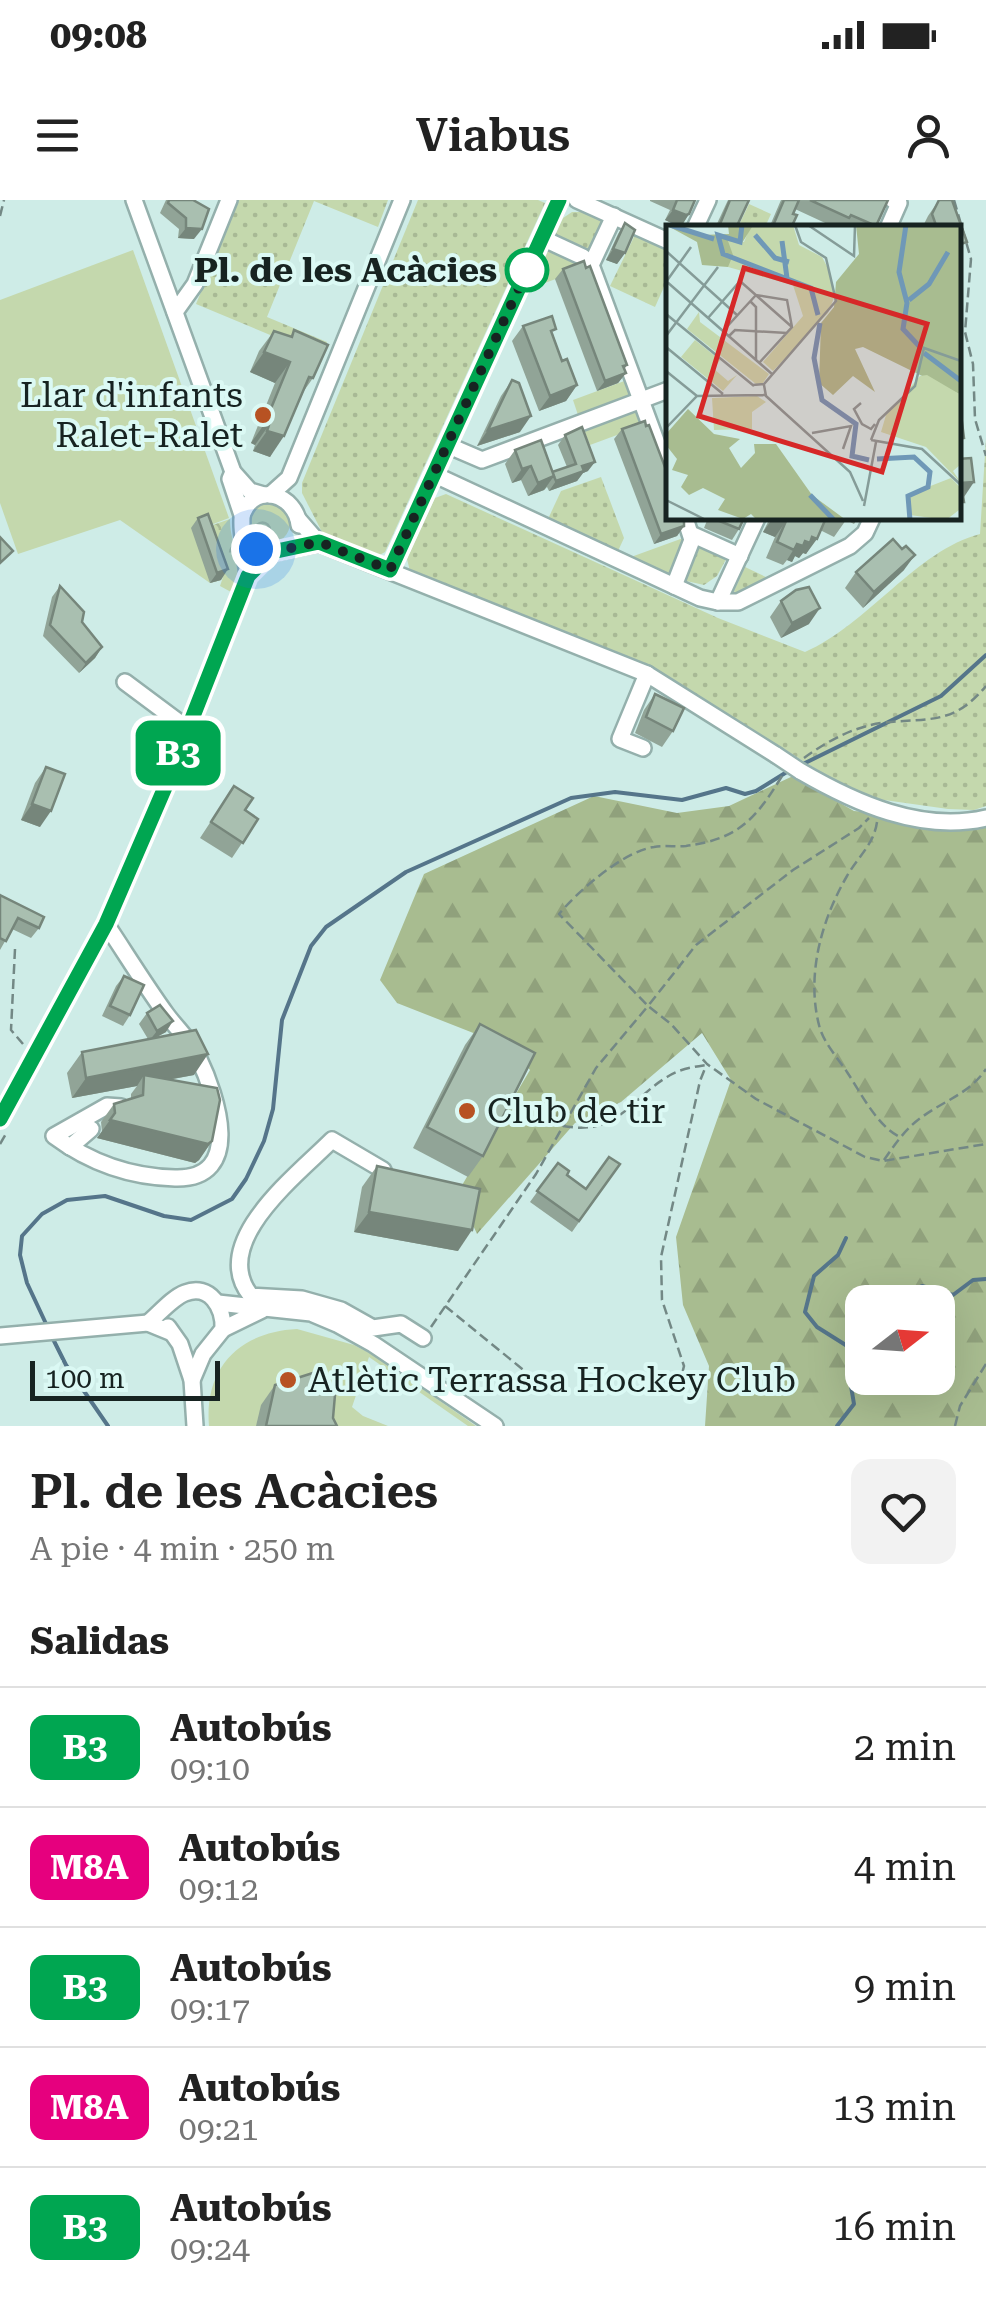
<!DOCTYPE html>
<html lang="es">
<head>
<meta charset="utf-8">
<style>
	body { margin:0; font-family:"Roboto Serif",serif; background:#f2f2f2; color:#222; height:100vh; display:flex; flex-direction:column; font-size:38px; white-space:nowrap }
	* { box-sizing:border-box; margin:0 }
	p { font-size:32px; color:#767676 }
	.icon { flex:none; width:55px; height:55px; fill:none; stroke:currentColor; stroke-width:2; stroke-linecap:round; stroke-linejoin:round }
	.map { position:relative; height:1226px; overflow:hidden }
	.panel { display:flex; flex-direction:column; background:#fff; flex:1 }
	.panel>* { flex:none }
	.badge { padding:0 20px; border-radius:15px; font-size:35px; line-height:65px }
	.needle { width:65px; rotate:73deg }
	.controls { position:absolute; left:845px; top:1085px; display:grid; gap:20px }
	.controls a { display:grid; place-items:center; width:110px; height:110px; border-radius:20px; background:#fff; box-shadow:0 10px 40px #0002; font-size:50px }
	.scale { position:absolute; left:30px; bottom:25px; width:190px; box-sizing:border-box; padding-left:10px; border:5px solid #172321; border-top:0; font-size:28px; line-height:35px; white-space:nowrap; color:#172321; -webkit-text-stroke:8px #dbf9f4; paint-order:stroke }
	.you { position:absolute; width:50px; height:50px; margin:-25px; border:8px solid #fff; border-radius:50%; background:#1a73e8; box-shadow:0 0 0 15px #1a73e833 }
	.map>.badge { position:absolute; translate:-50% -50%; box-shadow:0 0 0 5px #fff }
	h2 { padding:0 30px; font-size:38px; line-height:90px }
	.round { display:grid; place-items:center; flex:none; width:105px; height:105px; border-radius:20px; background:#f2f2f2 }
	.head { display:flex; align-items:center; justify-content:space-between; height:170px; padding:0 30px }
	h1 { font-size:48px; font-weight:600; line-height:75px }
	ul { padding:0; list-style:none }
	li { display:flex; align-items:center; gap:30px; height:120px; padding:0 30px; border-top:2px solid #e0e0e0 }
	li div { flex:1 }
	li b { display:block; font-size:38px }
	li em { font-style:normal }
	li .badge { min-width:110px; font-weight:700; text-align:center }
	.status { display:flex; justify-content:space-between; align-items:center; height:70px; padding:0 50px; background:#fff; direction:ltr }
	.status svg { height:28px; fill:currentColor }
	header { display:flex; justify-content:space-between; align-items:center; height:130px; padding:0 30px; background:#fff; font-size:45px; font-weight:600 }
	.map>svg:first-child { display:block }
	.grass { fill:url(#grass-dots) }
	.forest { fill:url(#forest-firs); fill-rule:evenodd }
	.park { fill:url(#park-crowns) }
	.garden { fill:#c4d8ad }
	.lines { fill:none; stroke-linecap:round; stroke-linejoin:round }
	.stream { stroke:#55758a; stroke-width:4 }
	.minor-casing { stroke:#94b0ac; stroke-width:20 }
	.path { stroke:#738885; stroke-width:2.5; stroke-dasharray:10 5; stroke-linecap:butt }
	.minor { stroke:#fff; stroke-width:15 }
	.minor-bridge-casing { stroke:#94b0ac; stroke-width:20; stroke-linecap:butt }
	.minor-bridge { stroke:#fff; stroke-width:15 }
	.wall { fill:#91a497 }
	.shaded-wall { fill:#76867b }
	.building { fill:#a9bfb0; stroke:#76867b; stroke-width:2.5 }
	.line-casing { stroke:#fff; stroke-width:22 }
	.line { stroke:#00a651; stroke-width:15 }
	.walk { stroke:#172321; stroke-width:10; stroke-dasharray:0 18 }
	.stop-dot { fill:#fff; stroke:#00a651; stroke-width:5 }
	.poi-dot { fill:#b75223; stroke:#dbf9f4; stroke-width:4 }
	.labels { text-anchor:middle; stroke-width:8; stroke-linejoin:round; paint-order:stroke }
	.stop-label { font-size:35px; font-weight:bold; fill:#172321; stroke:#dbf9f4; text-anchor:end }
	.poi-label { font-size:35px; fill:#172321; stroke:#dbf9f4; text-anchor:start }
	.inset-river { fill:none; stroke:#6f98b7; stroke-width:5 }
	.inset-road { fill:none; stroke:#859c98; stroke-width:2.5 }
	.view { fill:#d62828; fill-opacity:0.15; stroke:#d62828; stroke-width:5 }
	.inset-edge { fill:none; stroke:#172321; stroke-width:5 }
</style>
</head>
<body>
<div class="status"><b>09:08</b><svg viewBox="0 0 49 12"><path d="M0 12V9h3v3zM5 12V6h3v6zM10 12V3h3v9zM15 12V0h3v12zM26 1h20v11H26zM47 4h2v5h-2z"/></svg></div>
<header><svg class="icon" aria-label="menu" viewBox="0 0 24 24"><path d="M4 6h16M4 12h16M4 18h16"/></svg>Viabus<svg class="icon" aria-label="person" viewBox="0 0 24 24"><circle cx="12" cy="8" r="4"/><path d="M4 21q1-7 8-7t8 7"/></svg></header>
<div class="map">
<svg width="986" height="1226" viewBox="0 0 986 1226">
	<defs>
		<pattern id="grass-dots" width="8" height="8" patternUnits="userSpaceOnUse" patternTransform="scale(2.5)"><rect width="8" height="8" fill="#c4d8ad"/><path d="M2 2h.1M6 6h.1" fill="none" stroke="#a8b995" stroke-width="1.8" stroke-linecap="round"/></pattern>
		<pattern id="forest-firs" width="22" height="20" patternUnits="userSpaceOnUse" patternTransform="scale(2.5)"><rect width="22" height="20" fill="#a8bc90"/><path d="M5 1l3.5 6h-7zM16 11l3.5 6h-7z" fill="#90a17c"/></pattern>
		<pattern id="park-crowns" width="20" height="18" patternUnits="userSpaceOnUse" patternTransform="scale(2.5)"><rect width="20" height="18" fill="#c4d8ad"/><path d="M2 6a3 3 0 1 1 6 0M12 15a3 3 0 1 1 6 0" fill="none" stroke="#a8b995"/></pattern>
	</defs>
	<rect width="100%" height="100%" fill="#ceece7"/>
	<g class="grass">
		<polygon points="239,0 388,0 378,27 314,1 267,117 327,142 323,157 196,104"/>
		<polygon points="418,0 538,0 545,3 385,352 376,357 323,334 302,293 302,283"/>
		<polygon points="749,4 771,14 765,27 738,27"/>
		<polygon points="572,12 583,12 612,25 598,57 554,38 563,18"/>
		<polygon points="635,35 668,51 668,78 655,107 610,86"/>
		<path d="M 986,238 L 986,606 L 974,610 L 948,609 L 870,598 L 837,582 L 655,469 L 410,371 L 407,359 L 435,298 L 446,294 L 718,418 L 805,452 C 867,425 917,350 980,334 Z"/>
		<polygon points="601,277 624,338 618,351 548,319 561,291"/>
		<polygon points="699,342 731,350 717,376 704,385 682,380"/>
		<polygon points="745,367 768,378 735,394 734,391"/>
	</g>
	<path class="forest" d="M 793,576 L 854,611 L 986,622 L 986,1226 L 705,1226 L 709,1166 L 683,1105 L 676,1037 L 731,880 L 702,833 L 621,902 L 575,923 L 477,1034 L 458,992 L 530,870 L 509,847 L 397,803 L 380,780 L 424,674 L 594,596 L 677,613 L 729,606 ZM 862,1102 L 938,1102 L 938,1178 L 862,1178 Z"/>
	<g class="park">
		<circle cx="270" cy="323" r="20"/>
		<path d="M 230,319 C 230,353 249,351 231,392 L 220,386 L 225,371 L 210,326 Z"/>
	</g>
	<g class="garden">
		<polygon points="133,50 229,318 208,326 225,371 221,380 210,383 120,320 18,354 0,303 0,100"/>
		<polygon points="548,51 586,68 531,88"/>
		<polygon points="627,180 634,198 579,218 573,200"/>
		<polygon points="638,207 644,225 590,245 583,227"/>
		<polygon points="686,337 669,374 631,357"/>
		<path d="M 297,1129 L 354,1145 L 375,1156 L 476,1226 L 468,1226 L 369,1157 L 352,1207 L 363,1216 L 388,1226 L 209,1226 C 204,1167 240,1132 297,1129 Z"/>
	</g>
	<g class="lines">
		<g class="stream">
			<polyline points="799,566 941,496 986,455"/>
			<polyline points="911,1102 915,1089 922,1086 953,1095 973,1080 986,1079"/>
			<polyline points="48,1128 27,1083 20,1055 22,1036 42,1014 67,1000 105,996 164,1016 191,1020 232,999 246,979 264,941 273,909 282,820 311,746 326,727 406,672 571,598 615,592 682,600 726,588 745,594 756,591 790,570"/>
			<polyline points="52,1137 66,1165 108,1226"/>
			<polyline points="852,1149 862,1146"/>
			<polyline points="837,1226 854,1204 851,1186 852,1149 817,1127 805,1112 814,1076 838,1055 846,1038"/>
		</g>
		<defs>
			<g id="minor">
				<polyline points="134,0 233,272 250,291 264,295"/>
				<polyline points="577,0 668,41"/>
				<polyline points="695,28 708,0"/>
				<polyline points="888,28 899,3 893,0"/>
				<polyline points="542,38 583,57 591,65 668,273"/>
				<polyline points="591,65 614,16"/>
				<polyline points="175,112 195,84 229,0"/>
				<polyline points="447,245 482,260 668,190"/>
				<polyline points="233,272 230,279 242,315"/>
				<polyline points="433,274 700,398 718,402 738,402 850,346 865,333 872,318"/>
				<polyline points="270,295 289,278 402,0"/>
				<polyline points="298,319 319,343 647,474 776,555"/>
				<polyline points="691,334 740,356"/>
				<polyline points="390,370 559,0"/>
				<path d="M 248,377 C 247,362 239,323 243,313 C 256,281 296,295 299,325"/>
				<polyline points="674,386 692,340 685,318"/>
				<polyline points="718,402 757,318"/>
				<polyline points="125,482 188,529"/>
				<polyline points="643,548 620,539 647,474"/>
				<path d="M 800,571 C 855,603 921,633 986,618"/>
				<path d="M 106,724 C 126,754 145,785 166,814 C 177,829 191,841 198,857 C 217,896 245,980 175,978 C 131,977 89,962 54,936 L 107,906 L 121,907"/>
				<polyline points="0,919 106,724 166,585 248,377 271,353 319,343"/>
				<polyline points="70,947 91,929"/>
				<path d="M 383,970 L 332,940 C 296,976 208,1043 251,1096 L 302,1099 L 341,1110 L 373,1128 L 401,1124 L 423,1138"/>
				<polyline points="218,1103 311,1113 337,1124 373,1144 495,1226"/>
				<path d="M 148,1123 C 159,1114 172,1098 185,1093 C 210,1083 224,1108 223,1129 L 203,1154 L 192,1180"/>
				<polyline points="168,1127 180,1144 192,1180 195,1226"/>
				<polyline points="223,1129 262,1110"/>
				<polyline points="0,1136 148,1123 170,1132"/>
			</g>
		</defs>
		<use href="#minor" class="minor-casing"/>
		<g class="path">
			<polyline points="954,0 971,59 965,132 973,164 975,219 986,256"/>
			<polyline points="0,16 4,0"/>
			<path d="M 804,558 C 826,542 853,527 881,523 C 927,517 952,527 986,486"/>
			<path d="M 782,576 C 755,620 738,639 686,646 C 675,647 664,645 654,647 C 624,651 578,691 559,714 L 648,806 L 696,745 L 793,670 L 859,628 L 869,618"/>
			<path d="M 877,622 C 874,644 858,657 847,676 C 822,719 806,774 819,825 C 823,842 837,857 847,872 C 861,893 877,926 900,937"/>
			<polyline points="15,749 11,830 23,844"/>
			<path d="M 563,926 C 618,936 629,900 667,877 C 679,869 693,867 706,865"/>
			<polyline points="0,944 7,932"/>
			<path d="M 884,960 C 895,944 906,928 922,917 C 945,900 969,894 986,869"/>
			<polyline points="445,1106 548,1190"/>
			<polyline points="431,1127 536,974 596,868 648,806 671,824 707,864 756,899 865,957 883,961 986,944"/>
			<polyline points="679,1186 684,1166 662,1100 661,1057 700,881 706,866"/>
			<polyline points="955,1226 960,1206 986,1164"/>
		</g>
		<use href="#minor" class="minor"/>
		<defs>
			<polyline id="minor-bridge" points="776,555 800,571"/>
		</defs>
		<use href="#minor-bridge" class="minor-bridge-casing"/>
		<use href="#minor-bridge" class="minor-bridge"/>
	</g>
	<g class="wall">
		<polygon points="166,0 193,0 194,39 178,38 179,29 160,13"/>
		<polygon points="650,0 695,0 689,14 682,25 678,26 665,20 670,10 650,1"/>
		<polygon points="728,0 749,0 736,28 715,28"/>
		<polygon points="781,0 888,0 876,28 836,28 795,9 791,28 769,28"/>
		<polygon points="939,0 958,28 922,28 928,16"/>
		<polygon points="625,23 625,53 617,64 606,60 618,34"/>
		<polygon points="563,69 627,165 624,169 626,173 618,183 597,191 555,79"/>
		<polygon points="523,126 553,134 562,161 577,185 566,201 539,211 512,141"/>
		<polygon points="294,130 313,178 301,195 270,257 253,251 255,245 251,243 275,183 250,172 259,151 274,131 290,137"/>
		<polygon points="512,180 520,232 477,246 501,196"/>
		<polygon points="622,229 668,318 684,326 677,336 654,344 614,239"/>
		<polygon points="565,235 588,271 583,273 577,281 549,291 547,287 544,290 528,296 521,280 512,283 505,264 515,250 552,272 567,267 558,245"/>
		<polygon points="198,318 221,380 210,383 191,328"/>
		<polygon points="708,318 744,318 739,329 732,340 704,328"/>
		<polygon points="770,318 858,318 854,324 846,320 834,337 820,330 806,354 803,353 799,358 795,356 792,362 787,360 783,365 766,358 775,337 763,332"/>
		<polygon points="904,370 863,408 845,388 856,372"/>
		<polygon points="60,386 82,422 102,447 95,458 79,473 43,436 52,397"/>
		<polygon points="781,401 809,424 781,438 770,417"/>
		<polygon points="655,494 673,531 662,547 635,533 644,510"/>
		<polygon points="46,567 40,627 21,620 35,583"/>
		<polygon points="234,586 245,610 258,619 232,658 200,638"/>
		<polygon points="0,695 39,728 31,738 12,729 0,750"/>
		<polygon points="124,776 130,815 123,826 102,816 116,786"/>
		<polygon points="147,813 166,832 155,838 194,875 168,880 212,941 199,960 195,963 97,938 102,932 101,922 114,904 131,899 131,894 137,886 72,898 67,873 82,852 148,839 139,824"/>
		<polygon points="480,824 483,956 468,977 413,948 465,845"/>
		<polygon points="558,963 567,975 586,989 620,964 572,1032 530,1002"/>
		<polygon points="377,966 458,1051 354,1032 362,987"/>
		<polygon points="275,1185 337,1226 256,1226 261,1205"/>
	</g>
	<g class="shaded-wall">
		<polygon points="673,10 689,14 682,25 678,26 665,20"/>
		<polygon points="186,28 202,29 194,39 178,38"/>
		<polygon points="613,49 625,53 617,64 606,60"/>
		<polygon points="264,152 290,162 275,183 250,172"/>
		<polygon points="627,165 620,175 626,173 618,183 597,191 605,181"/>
		<polygon points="577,185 566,201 539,211 550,196"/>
		<polygon points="531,216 520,232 477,246 488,230"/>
		<polygon points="265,223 269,225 255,245 251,243"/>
		<polygon points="267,231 284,236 270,257 253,251"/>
		<polygon points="595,262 588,271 583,273 577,281 549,291 556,281 582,266"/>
		<polygon points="531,266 521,280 512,283 522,269"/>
		<polygon points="554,276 544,290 528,296 538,283"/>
		<polygon points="974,282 964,297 961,283"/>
		<polygon points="773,318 786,321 775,337 763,332"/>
		<polygon points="684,326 677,336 654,344 661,334"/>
		<polygon points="812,337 817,339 806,354 803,353 799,358 795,356 792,362 787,360 797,344"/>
		<polygon points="915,355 904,370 863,408 874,392"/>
		<polygon points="228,369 221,380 210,383 217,373"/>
		<polygon points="820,408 809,424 781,438 792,423"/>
		<polygon points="102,447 95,458 79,473 86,463"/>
		<polygon points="32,604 51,611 40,627 21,620"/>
		<polygon points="173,821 166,832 149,841 157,831"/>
		<polygon points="208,854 194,875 144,884 144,875 137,886 72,898 86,878"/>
		<polygon points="110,920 212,941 199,960 195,963 97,938"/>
		<polygon points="369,1012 472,1030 458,1051 354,1032"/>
	</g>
	<g class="building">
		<polygon points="169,0 193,0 209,9 202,29 186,28 186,18 168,3"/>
		<polygon points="677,0 695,0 689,14 686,15 673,10"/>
		<polygon points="730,0 749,0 736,28 728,28 720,24"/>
		<polygon points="784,0 799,0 793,14 797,15 791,28 772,28"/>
		<polygon points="810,0 888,0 876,26 851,15 849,18"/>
		<polygon points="939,0 952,0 967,42 958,45 958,28 937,28 932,14"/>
		<polygon points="625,23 635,30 625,53 613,49"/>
		<polygon points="584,61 586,68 590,66 627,165 623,166 626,173 605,181 563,69"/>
		<polygon points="552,116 556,129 551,131 562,161 567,159 577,185 550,196 523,126"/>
		<polygon points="294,130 328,145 313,178 309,177 284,236 267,231 269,225 265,223 290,162 264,152 274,131 292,137"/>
		<polygon points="512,180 519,183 531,216 488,230"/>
		<polygon points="960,207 964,238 958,239 958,208"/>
		<polygon points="645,221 646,226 649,225 668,275 668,318 684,318 684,326 661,334 622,229"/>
		<polygon points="582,227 595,262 582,266 584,271 556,281 552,272 576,264 565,235"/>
		<polygon points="541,240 554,276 538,283 531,266 522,269 515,250"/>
		<polygon points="971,258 974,282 961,283 964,302 958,302 958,259"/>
		<polygon points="208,314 228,369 217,373 198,318"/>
		<polygon points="712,318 744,318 739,329"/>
		<polygon points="777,318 826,318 817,339 812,337 810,343 805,341 803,346 797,344 794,350 777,342 786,321"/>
		<polygon points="0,337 13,351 0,363"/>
		<polygon points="893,339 902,349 906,346 915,355 874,392 856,372"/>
		<polygon points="60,386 84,412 82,422 102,447 86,463 50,425"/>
		<polygon points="809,387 820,408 792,423 781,401 796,390"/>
		<polygon points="655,494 684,508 673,531 646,517"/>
		<polygon points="46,567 65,574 51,611 32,604"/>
		<polygon points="234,586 253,598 245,610 258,619 243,643 211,622"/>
		<polygon points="0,695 44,717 39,728 18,718 6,741 0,738"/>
		<polygon points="124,776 144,785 130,815 110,806"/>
		<polygon points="160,805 173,821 157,831 147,813"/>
		<polygon points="480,824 535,853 483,956 427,927"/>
		<polygon points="196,830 208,854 86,878 82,852"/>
		<polygon points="144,875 217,888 220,900 212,941 208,944 110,920 115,913 114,904 143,895"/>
		<polygon points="609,957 620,964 579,1021 537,991 558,963 569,971 567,975 586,989"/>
		<polygon points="377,966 480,989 472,1030 369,1012"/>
		<polygon points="316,1172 335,1195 333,1218 337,1226 266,1226 275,1185"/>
	</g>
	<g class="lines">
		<defs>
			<polyline id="line" points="0,919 106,724 166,585 248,376 272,352 319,342 390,370 559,0"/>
		</defs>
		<use href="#line" class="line-casing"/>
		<use href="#line" class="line"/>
		<polyline class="walk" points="256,349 272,352 319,342 390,370 527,70"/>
	</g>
	<circle class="stop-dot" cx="527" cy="70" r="20"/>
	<g class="poi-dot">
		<circle cx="263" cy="215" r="10"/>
		<circle cx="467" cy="911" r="10"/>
		<circle cx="288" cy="1180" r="10"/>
	</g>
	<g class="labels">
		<g class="stop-label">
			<text x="497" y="82">Pl. de les Acàcies</text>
		</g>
		<g class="poi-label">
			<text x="243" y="207" text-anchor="end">Llar d'infants<tspan x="243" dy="40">Ralet-Ralet</tspan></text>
			<text x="487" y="923">Club de tir</text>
			<text x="308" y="1192">Atlètic Terrassa Hockey Club</text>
		</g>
	</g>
	<g transform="translate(666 25)">
		<rect width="295" height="295" fill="#ceece7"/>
		<path d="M 85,0 L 127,0 L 133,20 L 156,32 L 164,47 L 168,73 L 162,88 L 107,146 L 97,137 L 137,91 L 127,60 L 62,42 L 62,15 L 78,17 ZM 33,87 L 34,97 L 103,149 L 97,158 L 90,159 L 21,104 ZM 29,115 L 54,135 L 48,144 L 62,156 L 71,150 L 57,166 L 15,132 Z" fill="#c4d8ad"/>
		<path d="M 0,0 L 35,10 L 63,9 L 62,0 L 86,2 L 76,18 L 62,16 L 67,30 L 62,42 L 36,40 L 31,17 ZM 190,0 L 295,0 L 295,170 L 197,122 L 189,124 L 209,167 L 187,151 L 167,170 L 153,158 L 155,98 L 168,82 L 170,57 L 193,29 ZM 22,184 L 48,209 L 74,214 L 63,223 L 75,243 L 89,228 L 88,219 L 110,219 L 146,270 L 180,295 L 91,295 L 85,289 L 77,294 L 52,285 L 59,274 L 37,263 L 23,270 L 15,262 L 22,250 L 6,245 L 11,234 L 0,220 L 0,209 Z" fill="#a8bc90"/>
		<path d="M 261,150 L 295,170 L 295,239 L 287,246 L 295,258 L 260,222 L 215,207 L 220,190 L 254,151 ZM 91,171 L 100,177 L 86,187 L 86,204 L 48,205 L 46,173 ZM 285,253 L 295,263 L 293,285 L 280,295 L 244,290 L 244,269 Z" fill="#c4d8ad"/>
		<path class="inset-river" d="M 4,0 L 48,14M 76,0 L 74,17 L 52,10 L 57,29 L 145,63 L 152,90M 240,0 L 233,47 L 241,78 L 237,104 L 254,122M 89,10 L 109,33 L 123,37M 116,16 L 121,53M 243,75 L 263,59 L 282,27M 154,98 L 148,133 L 156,175 L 190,199 L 186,231 L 203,235M 258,128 L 295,156M 211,234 L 248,232 L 264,247 L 262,262 L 242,271 L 244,295M 144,270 L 168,295"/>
		<path class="inset-road" d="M 142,0 L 188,31 L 189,0M 0,26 L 71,90M 0,56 L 106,149M 0,57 L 25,22M 84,76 L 90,82 L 90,135M 0,89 L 88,161M 42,93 L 74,56 L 126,102M 57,106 L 90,70 L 121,75 L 126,102 L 93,138M 0,111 L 52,42M 63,111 L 69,105 L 121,108M 0,122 L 57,169M 0,146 L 31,171M 87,160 L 98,159 L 170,76 L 160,33 L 135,17 L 129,0M 98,160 L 100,171 L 184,247 L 197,276M 195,178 L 188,184 L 196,199 L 205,204 L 209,199M 0,203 L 31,171 L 99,170M 146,208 L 185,201 L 177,224M 205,215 L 213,195 L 249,161 L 258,123 L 295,136M 205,215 L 256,224 L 295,260M 0,275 L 40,295M 198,281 L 210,217"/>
		<path class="view" d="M 78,43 L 261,99 L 216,247 L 33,191 Z"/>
		<rect width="295" height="295" class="inset-edge"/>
	</g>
</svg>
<div class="controls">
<a><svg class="needle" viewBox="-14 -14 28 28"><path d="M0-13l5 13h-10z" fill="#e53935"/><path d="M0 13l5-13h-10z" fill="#767676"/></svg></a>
</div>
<div class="scale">100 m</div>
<div class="you" style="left:256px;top:349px"></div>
<b class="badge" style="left:178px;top:553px;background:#00a651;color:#fff">B3</b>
</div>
<section class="panel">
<div class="head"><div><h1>Pl. de les Acàcies</h1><p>A pie · 4 min · 250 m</p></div><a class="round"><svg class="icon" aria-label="heart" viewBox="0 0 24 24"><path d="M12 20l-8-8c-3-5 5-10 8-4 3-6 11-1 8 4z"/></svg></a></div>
<h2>Salidas</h2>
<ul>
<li><span class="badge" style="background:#00a651;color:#fff">B3</span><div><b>Autobús</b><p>09:10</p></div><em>2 min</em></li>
<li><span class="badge" style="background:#e6007e;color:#fff">M8A</span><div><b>Autobús</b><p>09:12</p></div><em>4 min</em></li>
<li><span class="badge" style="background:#00a651;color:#fff">B3</span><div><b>Autobús</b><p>09:17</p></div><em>9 min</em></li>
<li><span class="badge" style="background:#e6007e;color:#fff">M8A</span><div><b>Autobús</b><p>09:21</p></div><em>13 min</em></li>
<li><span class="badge" style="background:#00a651;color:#fff">B3</span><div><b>Autobús</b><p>09:24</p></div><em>16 min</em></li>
</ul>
</section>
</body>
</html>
